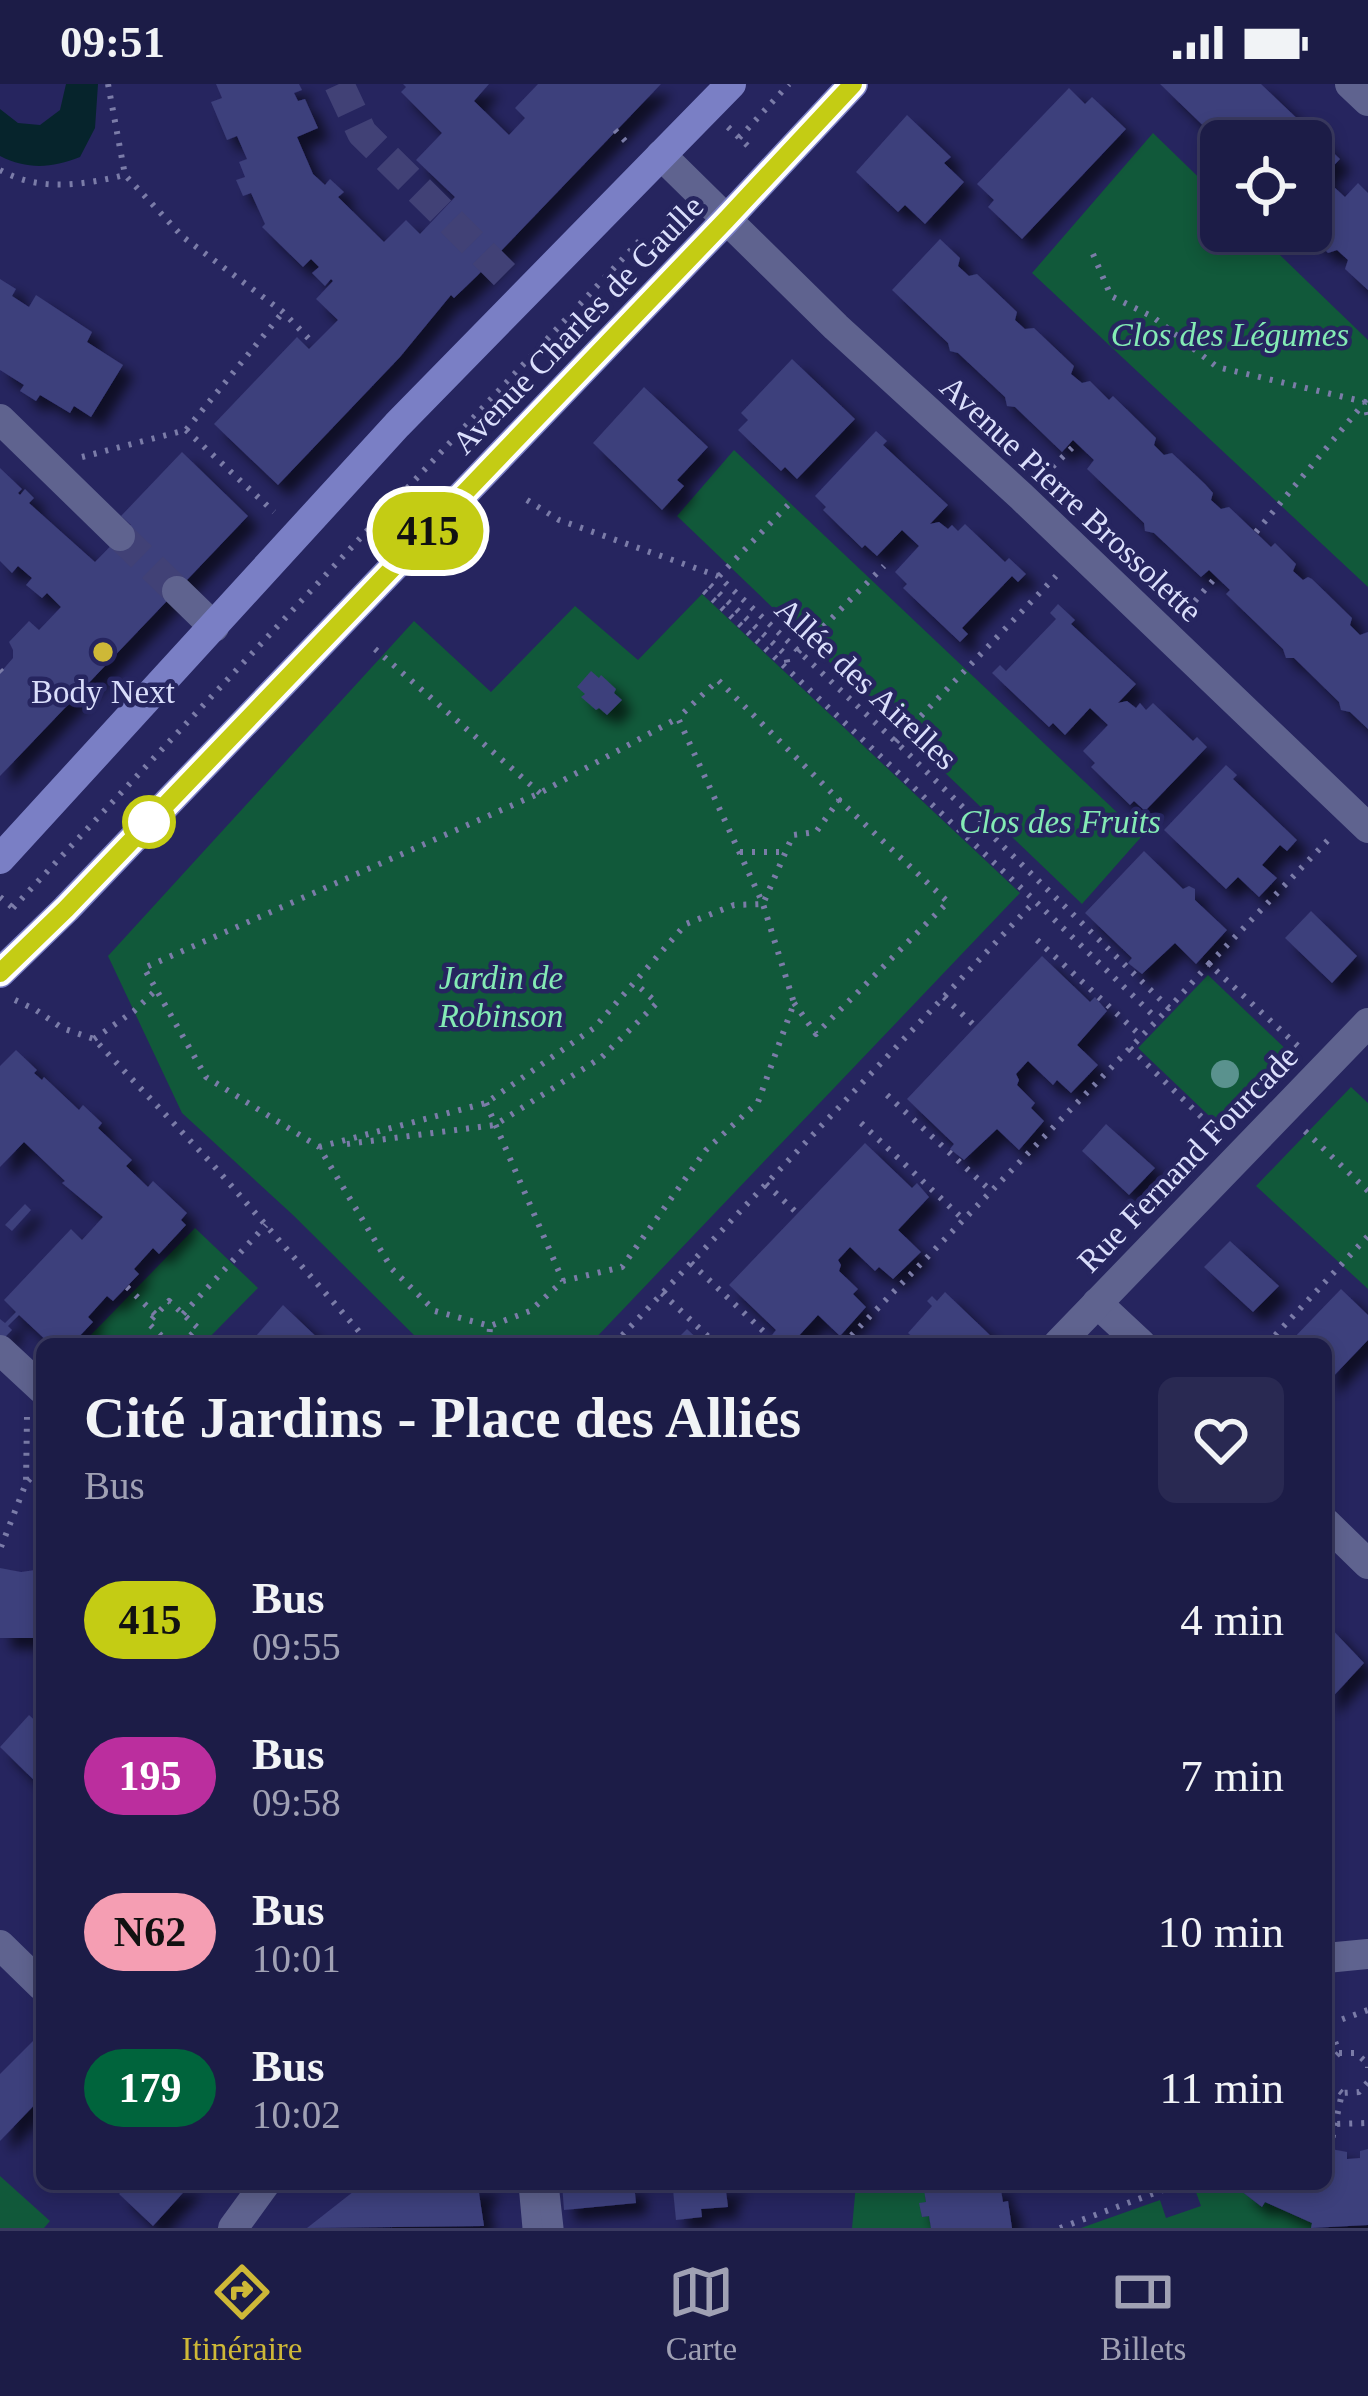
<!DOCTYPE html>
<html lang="fr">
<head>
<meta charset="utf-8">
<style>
	body { margin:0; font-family:Georgia,serif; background:#292952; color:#f1f3f6; height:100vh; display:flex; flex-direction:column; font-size:45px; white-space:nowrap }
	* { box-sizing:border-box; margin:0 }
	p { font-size:39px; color:#a0a1b4 }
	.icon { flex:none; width:66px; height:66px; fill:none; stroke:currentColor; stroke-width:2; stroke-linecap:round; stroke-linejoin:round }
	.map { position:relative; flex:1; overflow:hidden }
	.panel { position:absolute; left:36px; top:1254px; width:1296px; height:852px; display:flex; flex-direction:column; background:#1c1c47; border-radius:18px; box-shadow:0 6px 18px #0003,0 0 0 3px #3a3a60 }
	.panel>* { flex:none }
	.badge { padding:0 24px; border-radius:39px; font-size:42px; line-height:78px }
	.fabs { position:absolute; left:1200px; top:36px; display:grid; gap:24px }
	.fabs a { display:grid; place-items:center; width:132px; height:132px; border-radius:18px; background:#1c1c47; box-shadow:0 6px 18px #0003,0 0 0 3px #3a3a60; font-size:60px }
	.map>.badge { position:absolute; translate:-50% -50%; box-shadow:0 0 0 6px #fff }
	.round { display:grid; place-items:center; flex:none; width:126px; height:126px; border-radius:18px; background:#292952 }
	.headline { display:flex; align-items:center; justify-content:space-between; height:204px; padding:0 48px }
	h1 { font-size:57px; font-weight:800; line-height:90px }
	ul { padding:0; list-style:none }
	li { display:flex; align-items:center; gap:36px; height:156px; padding:0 48px }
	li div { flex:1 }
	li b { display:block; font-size:45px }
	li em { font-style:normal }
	li .badge { min-width:132px; font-weight:700; text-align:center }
	.status { display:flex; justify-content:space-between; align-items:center; height:84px; padding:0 60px; background:#1c1c47; direction:ltr }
	.status svg { height:33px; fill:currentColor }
	.tab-bar { display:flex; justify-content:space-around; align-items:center; height:168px; border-top:3px solid #3a3a60; background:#1c1c47; font-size:33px; color:#a0a1b4 }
	.tab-bar a { display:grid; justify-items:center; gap:6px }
	.tab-bar .on { color:#ceb837 }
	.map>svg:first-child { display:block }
	.green { fill:#11593a }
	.water { fill:#06242c }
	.building { fill:#3d3f7b; filter:url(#shadow) }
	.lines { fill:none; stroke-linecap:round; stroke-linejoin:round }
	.minor-tunnel { stroke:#414176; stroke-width:30; stroke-dasharray:30 15; stroke-linecap:butt }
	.path { stroke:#7b7ca8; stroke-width:6; stroke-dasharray:3 9; stroke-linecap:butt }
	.service { stroke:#5f638f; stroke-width:21 }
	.minor { stroke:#5f638f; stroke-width:30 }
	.secondary { stroke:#7a7fc5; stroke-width:30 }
	.tree { fill:#5a928e }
	.line-casing { stroke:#fff; stroke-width:27 }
	.line { stroke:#c4cc14; stroke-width:18 }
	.poi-dot { fill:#ceb837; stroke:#26255f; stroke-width:4.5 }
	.stop-dot { fill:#fff; stroke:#c4cc14; stroke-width:6 }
	.labels { text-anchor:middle; stroke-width:9; stroke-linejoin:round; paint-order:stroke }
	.street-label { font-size:33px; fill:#dadefb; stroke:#26255f }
	.park-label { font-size:33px; font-style:italic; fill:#84ebb5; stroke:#26255f }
	.poi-label { font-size:33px; fill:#dadefb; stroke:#26255f }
</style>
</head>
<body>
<div class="status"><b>09:51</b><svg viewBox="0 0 49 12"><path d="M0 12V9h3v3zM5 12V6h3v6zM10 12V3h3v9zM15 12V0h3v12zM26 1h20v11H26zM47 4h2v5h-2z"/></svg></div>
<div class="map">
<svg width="1368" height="2144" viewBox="0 0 1368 2144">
	<defs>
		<filter id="shadow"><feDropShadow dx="11" dy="11" stdDeviation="6" flood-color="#0009"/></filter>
	</defs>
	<rect width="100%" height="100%" fill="#26255f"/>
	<g class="green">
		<polygon points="1153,49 1221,115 1221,147 1255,147 1368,256 1368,503 1032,189"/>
		<polygon points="734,366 1142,752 1082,820 677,432"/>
		<polygon points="702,510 1020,809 590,1260 423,1260 293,1131 182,1029 108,872 414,537 491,608 575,522 638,576"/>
		<polygon points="1208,891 1294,973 1224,1046 1138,964"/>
		<polygon points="1351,1003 1368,1019 1368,1205 1256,1102"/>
		<polygon points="195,1144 258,1204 203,1260 82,1260"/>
		<polygon points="0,2092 50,2137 44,2144 0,2144"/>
		<polygon points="856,2100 924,2101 926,2118 920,2120 922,2133 929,2132 931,2144 852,2144"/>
		<polygon points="1193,2100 1241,2100 1244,2103 1241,2107 1262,2123 1265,2118 1312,2139 1312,2144 1081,2144 1160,2116 1166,2134 1201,2122"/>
	</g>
	<path class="water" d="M 66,0 L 98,0 L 95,44 L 80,73 C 52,84 28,86 0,72 L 0,25 L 18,39 L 40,41 L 60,26 Z"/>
	<g class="building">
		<polygon points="216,0 299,0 302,6 294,9 298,17 305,15 318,44 297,53 313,90 325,101 330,95 344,108 338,113 384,158 406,136 420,150 455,113 416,76 442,49 401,8 406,3 403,0 489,0 474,17 509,51 525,34 515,24 538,0 661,0 477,192 454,214 451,211 400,273 278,401 214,340 297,253 309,265 338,236 316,215 333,197 331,195 325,202 312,189 319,183 311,175 303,183 262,143 265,140 251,109 243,112 236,96 245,93 239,78 247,75 237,52 227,56 211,18 222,14"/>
		<polygon points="1160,0 1261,0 1305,42 1314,43 1318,54 1340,75 1323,93 1345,113 1358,99 1368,109 1368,206 1345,185 1348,176 1337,166 1328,169 1306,147 1311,147 1311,57 1219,57"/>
		<polygon points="1069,4 1085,20 1092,13 1126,45 1022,155 988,123 994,116 977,100"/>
		<polygon points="907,31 951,73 944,79 964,98 925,140 905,121 898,128 856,88"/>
		<polygon points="940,155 960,174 958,182 969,192 977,190 1017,228 1015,236 1025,245 1034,244 1074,282 1071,290 1082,299 1090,297 1109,316 1113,312 1156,354 1154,361 1164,371 1172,369 1205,400 1213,409 1211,416 1221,425 1229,423 1271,463 1275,459 1296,480 1293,487 1303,496 1308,493 1312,495 1352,534 1350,541 1360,551 1368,548 1368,645 1350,628 1341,626 1339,618 1294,574 1286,574 1283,565 1226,510 1230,506 1209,486 1201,493 1154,449 1145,447 1144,439 1087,385 1094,376 1073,356 1062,368 1015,323 1007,322 1005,313 958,269 950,267 948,259 892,206"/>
		<polygon points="0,195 16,205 12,212 29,223 36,211 92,248 87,258 123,281 91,333 74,322 70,329 40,311 36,317 20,307 24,301 0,286"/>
		<polygon points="792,275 855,335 797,395 785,383 781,387 738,346 748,336 741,329"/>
		<polygon points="644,303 708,363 677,396 684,402 662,426 593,359"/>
		<polygon points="876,347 887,357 883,361 948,421 930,440 939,438 948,445 952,441 958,447 965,440 1005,478 1009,474 1026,490 1018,498 1012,492 962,544 968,550 960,558 903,504 907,500 895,488 919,462 902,446 877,472 865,461 862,464 823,426 826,423 815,412"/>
		<polygon points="182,368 248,432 0,692 0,589 13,574 13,566 9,558 29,537 39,546 61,523 47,509 42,514 26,501 32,494 18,482 12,489 0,477 0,384 22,405 18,409 20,411 25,405 34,414 29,419 95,478 131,441 121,432"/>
		<polygon points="1058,520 1075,536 1071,540 1136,600 1118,619 1127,617 1136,624 1140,619 1146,626 1153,619 1193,657 1197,653 1207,663 1145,727 1134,717 1130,721 1091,683 1095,679 1083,667 1108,641 1090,624 1065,651 1053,639 1049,643 992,589 1000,581 1006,587 1056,535 1050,529"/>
		<polygon points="591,587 599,594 601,591 616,605 614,609 622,616 607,631 599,624 596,626 581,613 585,610 577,603"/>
		<polygon points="1226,681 1237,691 1233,695 1297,756 1287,767 1280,761 1262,781 1277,794 1259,813 1238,793 1226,805 1164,746"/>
		<polygon points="1144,767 1183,805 1189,802 1195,805 1195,816 1227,846 1196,880 1175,859 1142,890 1128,879 1132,874 1085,829"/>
		<polygon points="1311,827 1357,872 1332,899 1285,854"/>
		<polygon points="1042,872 1090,918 1095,913 1107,927 1077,961 1098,981 1071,1009 1057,996 1053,1001 1028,977 1016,990 1019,996 1017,1001 1035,1019 1031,1024 1044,1037 1019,1066 997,1045 964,1076 950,1065 954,1060 907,1015"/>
		<polygon points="16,966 37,986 34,989 42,996 44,993 79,1026 83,1021 102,1039 98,1044 132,1076 126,1082 148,1103 153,1097 187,1129 181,1136 186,1141 159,1170 153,1164 134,1185 139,1190 113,1217 107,1212 88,1233 93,1238 72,1260 50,1260 19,1231 8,1242 12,1246 0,1258 0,1235 5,1239 16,1228 4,1216 71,1145 82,1156 103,1133 62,1099 65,1097 24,1058 0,1083 0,982"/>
		<polygon points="1106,1040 1155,1084 1129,1111 1082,1067"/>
		<polygon points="865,1059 912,1104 917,1099 929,1113 898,1146 921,1168 893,1195 879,1183 875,1187 850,1163 838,1176 841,1181 839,1187 858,1205 853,1210 866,1223 840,1252 818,1231 795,1256 785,1260 772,1251 776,1246 729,1201"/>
		<polygon points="25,1120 31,1126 12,1147 5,1141"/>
		<polygon points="1230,1157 1279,1202 1253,1228 1204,1183"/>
		<polygon points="1341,1205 1368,1231 1368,1256 1326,1300 1326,1260 1288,1260"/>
		<polygon points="945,1208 993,1254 987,1260 947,1260 944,1257 941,1260 920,1260 908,1249 932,1222 927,1217 932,1212 937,1217"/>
		<polygon points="283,1221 324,1260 249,1260"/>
		<polygon points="687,1245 703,1260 672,1260"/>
		<polygon points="0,1484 21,1488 42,1485 42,1562 33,1562 33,1554 0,1554"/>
		<polygon points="1326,1539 1364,1579 1326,1620"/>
		<polygon points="29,1631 42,1643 42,1704 0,1663"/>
		<polygon points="35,1955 42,1961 42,2013 0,2057 0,1990"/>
		<polygon points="1326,2064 1347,2068 1347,2075 1360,2074 1360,2067 1368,2065 1368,2141 1311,2144 1312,2139 1265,2118 1262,2123 1241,2107 1244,2103 1241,2100 1326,2100"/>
		<polygon points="129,2100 191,2100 153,2142 119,2110"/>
		<polygon points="363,2100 486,2100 486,2109 479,2109 484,2142 307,2144"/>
		<polygon points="562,2100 634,2100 636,2119 564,2126"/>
		<polygon points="676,2100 734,2100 734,2106 726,2107 728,2123 701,2125 702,2133 676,2136 673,2106 676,2106"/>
		<polygon points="923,2100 1000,2100 1003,2118 1008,2117 1012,2144 931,2144 929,2132 922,2133 919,2119 926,2118"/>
	</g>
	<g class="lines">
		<g class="minor-tunnel">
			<polyline points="339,0 362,49 525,211"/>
			<polyline points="120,452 177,507"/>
		</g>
		<g class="path">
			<polyline points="108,0 125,91 183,153 283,228 314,260"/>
			<polyline points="728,43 753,67"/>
			<polyline points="615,46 627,59"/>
			<polyline points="739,54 789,0"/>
			<path d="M 0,86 C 39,108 83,101 125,91"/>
			<polyline points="1093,170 1111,212 1153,233 1217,283 1365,318 1368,334"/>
			<polyline points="186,346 274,428"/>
			<polyline points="82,373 186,346 283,228"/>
			<polyline points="1044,391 1076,360"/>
			<polyline points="527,416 559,436 718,492 896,658 1169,924 1209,880 1299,963"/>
			<polyline points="1256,448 1365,318"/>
			<polyline points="719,492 792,417"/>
			<polyline points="710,501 786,571 788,583"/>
			<polyline points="704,507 1035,817 1157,935"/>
			<polyline points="1187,526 1216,493"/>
			<polyline points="375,565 540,709"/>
			<polyline points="798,568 884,482"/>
			<polyline points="0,586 2,588"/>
			<polyline points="896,658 1056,492"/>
			<polyline points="740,768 784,768"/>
			<polyline points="0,813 12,823"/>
			<polyline points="13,824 643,153"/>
			<polyline points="1037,856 1141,952"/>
			<polyline points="1209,880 1331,753"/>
			<polyline points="944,913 976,943"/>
			<polyline points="15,916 36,926 62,944 94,955 214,1082 370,1260"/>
			<polyline points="794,919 816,950 948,818 839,716"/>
			<polyline points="94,955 134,927 156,906"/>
			<polyline points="1130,964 1218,1049"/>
			<polyline points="887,1011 991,1107"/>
			<polyline points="486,1019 563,1197"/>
			<polyline points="861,1039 964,1136"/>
			<polyline points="1305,1047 1368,1107"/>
			<polyline points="347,1060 495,1041 602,973 657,919 636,900"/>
			<polyline points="319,1063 486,1019 594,944 686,840 734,821 763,820 793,751 816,748 839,716 718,596 678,634"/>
			<polyline points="766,1100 797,1129"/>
			<polyline points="691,1179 777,1260"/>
			<polyline points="127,1203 156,1231"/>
			<polyline points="662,1209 716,1260"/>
			<polyline points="183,1230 266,1141"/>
			<polyline points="170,1260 148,1239 169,1217 198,1244 182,1260"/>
			<polyline points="489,1260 490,1242 435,1227 392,1185 319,1063 206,993 144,884 540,709 678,634 763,820 794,919 758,1018 706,1066 622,1183 563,1197 530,1227 490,1242"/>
			<polyline points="614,1260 1035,817"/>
			<polyline points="843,1260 1169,924"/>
			<polyline points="1267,1260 1368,1152"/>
			<polyline points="28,1397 42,1382"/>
			<polyline points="1,1463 26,1399 27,1333"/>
			<polyline points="1339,1969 1356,1969 1368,1980 1368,1984"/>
			<polyline points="1342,2009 1328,1998 1328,1980 1339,1969 1329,1940 1368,1926"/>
			<polyline points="1326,2036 1336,2040 1368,2039"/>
			<polyline points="1330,2065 1342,2009 1359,2008 1368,1998"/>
			<polyline points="1060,2144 1171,2103 1170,2100"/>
		</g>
		<g class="service">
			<polyline points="529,2100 533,2144"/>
			<polyline points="548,2100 553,2144"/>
		</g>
		<g class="minor">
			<polyline points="1350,0 1368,17"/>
			<polyline points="661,71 836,243 1022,413 1368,744"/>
			<polyline points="0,335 120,452"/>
			<polyline points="177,507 214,543"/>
			<polyline points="1097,1219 1141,1260"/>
			<polyline points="1058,1260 1368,939"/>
			<polyline points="0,1266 42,1305"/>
			<polyline points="1326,1439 1368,1480"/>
			<polyline points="0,1861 42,1902"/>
			<polyline points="1326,1874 1368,1870"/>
			<polyline points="233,2144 265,2100"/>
		</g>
		<g class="secondary">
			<polyline points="0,775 397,341 731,0"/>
			<polyline points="0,889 66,825 726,136 853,0"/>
		</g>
	</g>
	<circle class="tree" cx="1225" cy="990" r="14"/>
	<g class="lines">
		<defs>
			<polyline id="line" points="0,889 66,825 726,136 853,0"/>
		</defs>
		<use href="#line" class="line-casing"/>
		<use href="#line" class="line"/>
	</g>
	<circle class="poi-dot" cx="103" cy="568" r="12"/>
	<circle class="stop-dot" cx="149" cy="738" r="24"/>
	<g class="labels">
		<g class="street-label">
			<text transform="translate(577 240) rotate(-46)" y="12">Avenue Charles de Gaulle</text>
			<text transform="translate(1072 414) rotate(43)" y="12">Avenue Pierre Brossolette</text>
			<text transform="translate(867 599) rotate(43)" y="12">Allée des Airelles</text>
			<text transform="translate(1187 1074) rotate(-46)" y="12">Rue Fernand Fourcade</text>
		</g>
		<g class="park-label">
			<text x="1230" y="262">Clos des Légumes</text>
			<text x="1060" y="749">Clos des Fruits</text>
			<text x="501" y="905">Jardin de<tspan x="501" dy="38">Robinson</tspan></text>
		</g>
		<g class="poi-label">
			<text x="103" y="619">Body Next</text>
		</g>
	</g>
</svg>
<div class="fabs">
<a><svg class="icon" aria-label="locate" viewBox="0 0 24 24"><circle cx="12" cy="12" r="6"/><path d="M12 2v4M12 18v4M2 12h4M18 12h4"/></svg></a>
</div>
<b class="badge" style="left:428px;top:447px;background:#c4cc14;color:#111">415</b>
<section class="panel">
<div class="headline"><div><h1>Cité Jardins - Place des Alliés</h1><p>Bus</p></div><a class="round"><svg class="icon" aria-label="heart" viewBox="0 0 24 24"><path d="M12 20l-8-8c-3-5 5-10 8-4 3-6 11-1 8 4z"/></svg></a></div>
<ul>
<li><span class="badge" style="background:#c4cc14;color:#111">415</span><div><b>Bus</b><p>09:55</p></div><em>4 min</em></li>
<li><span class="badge" style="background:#bb2e9e;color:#fff">195</span><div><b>Bus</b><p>09:58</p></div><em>7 min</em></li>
<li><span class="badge" style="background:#f59eb3;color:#111">N62</span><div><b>Bus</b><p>10:01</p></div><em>10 min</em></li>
<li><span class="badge" style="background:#00643c;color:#fff">179</span><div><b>Bus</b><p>10:02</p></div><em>11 min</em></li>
</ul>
</section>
</div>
<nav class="tab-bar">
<a class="on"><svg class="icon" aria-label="directions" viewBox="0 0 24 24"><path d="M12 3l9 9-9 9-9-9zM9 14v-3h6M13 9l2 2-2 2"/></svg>Itinéraire</a>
<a><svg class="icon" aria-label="map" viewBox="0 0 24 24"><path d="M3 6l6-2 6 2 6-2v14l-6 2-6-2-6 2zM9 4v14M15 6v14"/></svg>Carte</a>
<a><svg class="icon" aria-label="tickets" viewBox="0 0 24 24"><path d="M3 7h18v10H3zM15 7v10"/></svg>Billets</a>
</nav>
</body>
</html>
